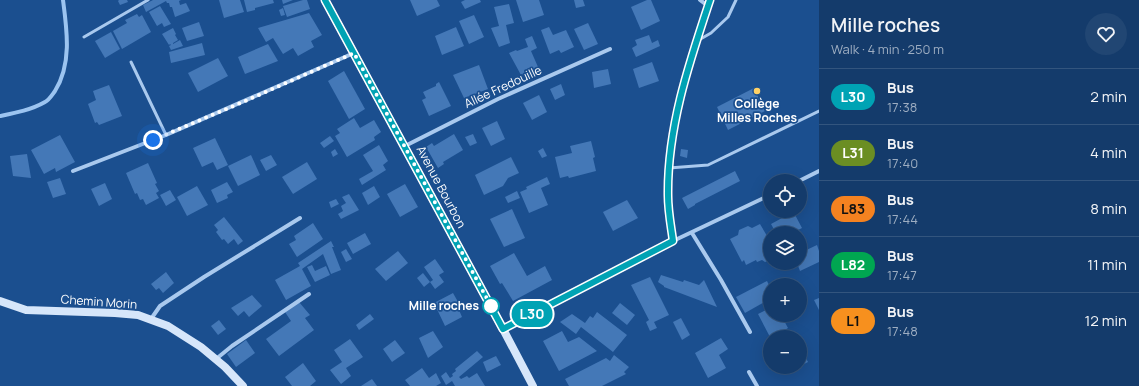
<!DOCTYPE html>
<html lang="en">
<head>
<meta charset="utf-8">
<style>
	body { margin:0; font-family:Manrope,sans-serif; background:#214673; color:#f1f3f6; height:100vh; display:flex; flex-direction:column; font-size:15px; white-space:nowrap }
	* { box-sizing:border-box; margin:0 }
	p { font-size:13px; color:#9dadc1 }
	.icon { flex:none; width:22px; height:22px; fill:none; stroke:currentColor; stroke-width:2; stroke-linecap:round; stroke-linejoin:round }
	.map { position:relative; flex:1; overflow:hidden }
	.panel { display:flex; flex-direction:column; background:#143b6b; width:320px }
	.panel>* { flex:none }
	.badge { padding:0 8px; border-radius:13px; font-size:14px; line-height:26px }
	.tools { position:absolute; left:763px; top:174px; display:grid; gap:8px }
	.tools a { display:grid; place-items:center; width:44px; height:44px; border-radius:50%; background:#143b6b; box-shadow:0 4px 16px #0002,0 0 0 1px #33557e; font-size:20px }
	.you { position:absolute; width:20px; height:20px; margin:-10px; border:3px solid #fff; border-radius:50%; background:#1a73e8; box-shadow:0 0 0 6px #1a73e833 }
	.map>.badge { position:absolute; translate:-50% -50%; box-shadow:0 0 0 2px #fff }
	.round { display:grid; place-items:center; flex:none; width:42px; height:42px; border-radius:21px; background:#214673 }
	.head { display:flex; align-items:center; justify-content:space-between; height:68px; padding:0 12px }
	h1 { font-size:19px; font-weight:600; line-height:30px }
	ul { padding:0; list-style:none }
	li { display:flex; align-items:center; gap:12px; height:56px; padding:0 12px; border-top:1px solid #33557e }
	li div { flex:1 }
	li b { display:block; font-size:15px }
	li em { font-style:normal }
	li .badge { min-width:44px; font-weight:700; text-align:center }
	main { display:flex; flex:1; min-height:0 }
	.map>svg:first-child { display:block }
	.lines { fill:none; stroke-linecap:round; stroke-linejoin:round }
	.stream { stroke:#9cc4f0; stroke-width:4 }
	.building { fill:#4478b7 }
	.lane { stroke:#a9c9ee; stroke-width:3 }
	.street { stroke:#a9c9ee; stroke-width:4 }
	.secondary { stroke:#d6e6fa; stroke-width:8 }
	.line-casing { stroke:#fff; stroke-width:9 }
	.line { stroke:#00a3b4; stroke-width:6 }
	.walk { stroke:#fff; stroke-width:4; stroke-dasharray:0 7.2 }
	.poi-dot { fill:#ffd166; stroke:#1b4f8f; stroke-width:1.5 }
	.stop-dot { fill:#fff; stroke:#00a3b4; stroke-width:2 }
	.labels { text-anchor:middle; stroke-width:3.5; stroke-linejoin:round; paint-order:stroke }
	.street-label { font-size:12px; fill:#fff; stroke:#1b4f8f }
	.poi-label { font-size:12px; font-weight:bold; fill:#fff; stroke:#1b4f8f }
	.stop-label { font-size:12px; font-weight:bold; fill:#fff; stroke:#1b4f8f; text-anchor:end }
</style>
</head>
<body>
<main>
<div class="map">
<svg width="819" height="386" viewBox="0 0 819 386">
	<rect width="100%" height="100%" fill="#1b4f8f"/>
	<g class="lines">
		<path class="stream" d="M 0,116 C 15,113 31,110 45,102 C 49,100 52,95 55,91 C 72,64 67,30 63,0"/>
	</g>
	<g class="building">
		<polygon points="119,0 127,0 128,2 120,5 118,1"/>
		<polygon points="153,0 181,0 179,1 180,5 186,3 190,11 175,17 172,7 170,7 169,3 167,3 166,1 146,12 143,5"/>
		<polygon points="219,0 240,0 244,12 224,18"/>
		<polygon points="244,0 273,0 274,3 255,8 255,10 247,12"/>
		<polygon points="282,0 293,0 283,4"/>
		<polygon points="303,0 307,0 310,9 287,17 283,6"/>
		<polygon points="410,0 437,0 440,6 417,16"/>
		<polygon points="465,0 480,0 481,2 465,9 461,2"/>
		<polygon points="516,0 539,0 544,15 523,22"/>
		<polygon points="574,0 583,0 585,6 576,8"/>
		<polygon points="647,0 651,0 660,21 641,30 631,7"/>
		<polygon points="509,4 514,23 506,25 510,43 499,47 491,28 499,26 494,7"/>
		<polygon points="160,6 171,24 164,27 162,23 157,26 149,12"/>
		<polygon points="283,8 285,15 281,16 279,10"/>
		<polygon points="309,13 322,35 311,41 314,47 298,56 293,48 283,54 273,38 266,42 258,28"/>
		<polygon points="137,14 139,17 142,15 151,32 122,49 113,31 127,23 125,20"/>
		<polygon points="474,15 484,37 469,44 459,21"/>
		<polygon points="199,22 204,36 187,41 182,28"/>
		<polygon points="588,23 598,44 584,50 574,29"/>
		<polygon points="456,27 464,46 442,55 435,36"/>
		<polygon points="549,27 553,35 566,30 574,47 561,53 559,50 550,54 541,30"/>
		<polygon points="173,28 176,34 175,35 178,40 173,43 173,44 180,40 183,46 171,50 169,46 171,45 170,44 169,45 162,34"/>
		<polygon points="111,32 120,49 105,58 95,41"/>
		<polygon points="649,35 652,43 658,40 660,46 636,57 632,48 637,45 635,40"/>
		<polygon points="532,36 537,48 531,51 538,67 521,75 509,53 516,50 517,51 528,47 525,39"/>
		<polygon points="202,43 205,55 171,63 169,52"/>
		<polygon points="268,44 278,61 245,74 238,57"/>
		<polygon points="218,58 228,76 198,92 188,73"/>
		<polygon points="652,62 659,81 639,88 633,69"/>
		<polygon points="479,65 488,89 464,98 453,75"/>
		<polygon points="608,69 611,84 594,88 592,72"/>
		<polygon points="344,71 365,109 349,119 328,81"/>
		<polygon points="439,82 451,106 429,116 422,100 426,98 423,92 436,86 436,84"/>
		<polygon points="561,84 565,95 555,100 550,89"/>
		<polygon points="109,85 122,116 99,125 97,122 95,123 88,104 96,100 93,91"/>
		<polygon points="754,88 765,111 728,130 717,107"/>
		<polygon points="539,95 547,112 532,120 523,103"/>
		<polygon points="354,118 360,128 374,120 381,132 374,137 375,140 347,157 335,136 340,133 337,129"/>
		<polygon points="497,121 505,139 491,146 482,128"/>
		<polygon points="454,134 463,150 443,162 444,164 438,168 426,147 432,143 434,146"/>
		<polygon points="473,134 477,143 470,146 465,137"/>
		<polygon points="60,135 75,162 56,172 55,168 44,174 31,150"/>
		<polygon points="330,136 334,141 324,148 320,143"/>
		<polygon points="215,138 228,165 217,170 213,162 202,167 193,148"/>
		<polygon points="591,141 595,157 593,158 596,171 569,178 568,176 560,178 555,157 572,153 570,146"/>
		<polygon points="379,145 388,161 383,165 386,170 362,185 359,179 373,171 363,155"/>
		<polygon points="543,148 547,156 542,158 538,151"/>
		<polygon points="335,149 338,154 333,157 331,152"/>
		<polygon points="681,149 688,150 687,158 680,156"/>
		<polygon points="27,154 31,178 13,176 10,156"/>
		<polygon points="251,155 260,175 238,186 228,166"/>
		<polygon points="271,155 277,165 266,171 260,160"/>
		<polygon points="511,157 519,173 508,178 503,186 484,195 475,175"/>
		<polygon points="307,162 317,179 293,194 282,177"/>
		<polygon points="148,163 157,183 155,184 159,191 156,193 159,198 146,205 143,199 140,200 137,193 135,194 126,173"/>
		<polygon points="735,171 740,181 695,204 695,205 688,209 682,198"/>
		<polygon points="547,177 550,184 541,188 548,205 529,213 520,192 527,189 526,187"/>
		<polygon points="60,178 66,194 53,198 47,182"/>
		<polygon points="227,182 233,192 227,195 228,198 217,203 211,190"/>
		<polygon points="105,183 112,199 99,206 91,189"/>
		<polygon points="405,184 418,207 400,217 387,194"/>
		<polygon points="197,186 208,205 187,216 177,197"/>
		<polygon points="374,186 380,197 368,205 362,193"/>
		<polygon points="170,190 176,200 166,206 160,195"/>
		<polygon points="517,191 520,198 508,203 505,197"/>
		<polygon points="349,194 359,210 341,219 338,214 343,211 341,206 346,203 342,197"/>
		<polygon points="336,199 339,204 331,208 329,202"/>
		<polygon points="627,200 638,218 613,231 603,212"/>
		<polygon points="512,209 525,238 504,247 490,219"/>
		<polygon points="789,211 793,211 802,228 796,231 797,233 776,233 771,224 782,218 781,216"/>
		<polygon points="224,217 243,241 238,245 234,239 228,244 224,239 222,240 216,232 218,230 214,225"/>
		<polygon points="313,223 323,239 297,257 289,244 296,240 294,236"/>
		<polygon points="760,224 770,241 770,260 765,262 762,260 757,262 756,260 746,265 744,260 742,262 730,239 738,235 739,230 748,226 752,228"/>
		<polygon points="365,233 371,244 353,254 347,243"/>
		<polygon points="331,241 334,247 332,247 341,270 331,274 323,254 302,269 311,286 286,300 275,280 300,266 298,263"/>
		<polygon points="817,245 819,251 819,262 800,271 797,263 800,263 800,253"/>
		<polygon points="346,249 352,259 346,262 341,252"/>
		<polygon points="398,251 408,263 386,281 375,269"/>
		<polygon points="514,253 527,276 545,266 552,280 513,301 502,283 500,284 490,266"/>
		<polygon points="435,259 444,272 439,275 444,282 435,289 430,282 433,280 424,267"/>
		<polygon points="312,265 315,271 326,266 330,275 315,282 307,267"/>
		<polygon points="166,272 174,283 163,293 159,288 156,290 151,284"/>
		<polygon points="423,273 430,282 424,287 417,278"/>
		<polygon points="661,275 683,282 684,280 699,285 704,280 717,307 664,287 664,286 658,282"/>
		<polygon points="650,277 669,315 654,322 657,328 650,331 646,322 649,320 631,285"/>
		<polygon points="767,281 770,287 770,299 745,313 736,297"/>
		<polygon points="453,293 462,309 459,310 462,317 445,326 434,303"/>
		<polygon points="252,295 262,306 249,317 244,311 238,316 231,308"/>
		<polygon points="819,298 819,310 814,300"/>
		<polygon points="299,302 310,315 305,318 314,330 279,356 266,339 291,321 285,312"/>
		<polygon points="620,303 635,315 627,325 612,313"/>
		<polygon points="770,308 770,315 781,315 788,328 783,331 786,337 770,337 758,314"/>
		<polygon points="597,312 627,335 613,352 581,327 576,334 560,322 572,314 585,323 590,316 593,318"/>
		<polygon points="370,314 374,319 359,330 356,325"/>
		<polygon points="681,318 690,335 682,340 673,322"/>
		<polygon points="219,320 226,329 218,335 211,326"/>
		<polygon points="433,331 443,347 428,358 419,338"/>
		<polygon points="562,331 568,342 579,337 597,351 559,371 543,341"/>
		<polygon points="721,338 728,349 719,355 726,368 708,378 695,353"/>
		<polygon points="350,339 363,357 346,368 351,376 341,384 330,370 342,362 334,350"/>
		<polygon points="246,340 255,353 236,367 227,354"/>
		<polygon points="395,340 405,353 392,362 383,349"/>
		<polygon points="800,347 808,362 800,366"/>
		<polygon points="477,351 483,357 459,377 461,379 467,376 469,378 477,373 485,386 455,386 452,381 446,385 441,376 446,372 450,378 453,376 452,374 456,371 455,369"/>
		<polygon points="614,355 629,367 624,372 626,374 602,386 569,386 565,379 606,358 610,361"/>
		<polygon points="496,356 501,365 487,372 483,362"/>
		<polygon points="303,363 316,381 310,386 292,386 285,377"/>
		<polygon points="785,367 799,367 788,373"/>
		<polygon points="422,368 429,378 436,373 441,383 436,386 410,386 405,380"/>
		<polygon points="372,379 377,386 361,386"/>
	</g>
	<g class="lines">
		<g class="lane">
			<polyline points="84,37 148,0"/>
			<polyline points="697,41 711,33 728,17 736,0"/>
			<polyline points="131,62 166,135"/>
			<polyline points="669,168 708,165 819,111"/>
		</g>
		<g class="street">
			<polyline points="700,0 708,6"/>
			<polyline points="405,146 498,99 610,49"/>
			<polyline points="73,171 166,135 354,53"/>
			<polyline points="799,181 819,171"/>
			<polyline points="692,233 721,280 750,332"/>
			<path d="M 673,241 C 671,226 668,211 668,196 C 667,128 689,63 710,0"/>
			<polyline points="151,319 160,306 204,277 300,218"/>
			<polyline points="503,329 673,241 770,195"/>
			<polyline points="216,359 232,346 309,294"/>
			<polyline points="749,372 757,386"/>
		</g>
		<g class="secondary">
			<polyline points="325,0 503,329 533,386"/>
			<polyline points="0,301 26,310 115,313 138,315 168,326 201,347 225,367 243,386"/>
		</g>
	</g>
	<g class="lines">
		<defs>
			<path id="line" d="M 325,0 L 503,329 L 673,241 C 671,226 668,211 668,196 C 667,128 689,63 710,0"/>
		</defs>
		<use href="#line" class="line-casing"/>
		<use href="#line" class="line"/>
		<polyline class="walk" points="153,140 243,102 354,53 491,306"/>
	</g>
	<circle class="poi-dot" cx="757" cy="91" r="4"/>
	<circle class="stop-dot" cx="491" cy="306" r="8"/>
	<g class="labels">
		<g class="street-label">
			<text transform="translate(503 87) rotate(-25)" y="4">Allée Fredouille</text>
			<text transform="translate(441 187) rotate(62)" y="4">Avenue Bourbon</text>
			<text transform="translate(99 302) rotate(4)" y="4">Chemin Morin</text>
		</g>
		<g class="poi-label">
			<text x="757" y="108">Collège<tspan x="757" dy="14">Milles Roches</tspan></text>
		</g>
		<g class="stop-label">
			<text x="479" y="310">Mille roches</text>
		</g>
	</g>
</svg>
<div class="tools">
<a><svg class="icon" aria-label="locate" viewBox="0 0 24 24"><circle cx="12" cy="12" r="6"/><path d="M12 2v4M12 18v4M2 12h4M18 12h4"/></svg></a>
<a><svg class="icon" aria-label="layers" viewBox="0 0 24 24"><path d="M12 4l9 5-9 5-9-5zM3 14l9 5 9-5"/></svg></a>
<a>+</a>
<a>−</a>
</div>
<div class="you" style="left:153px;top:140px"></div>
<b class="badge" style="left:532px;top:314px;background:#00a3b4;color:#fff">L30</b>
</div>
<section class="panel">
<div class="head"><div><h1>Mille roches</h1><p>Walk · 4 min · 250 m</p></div><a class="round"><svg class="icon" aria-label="heart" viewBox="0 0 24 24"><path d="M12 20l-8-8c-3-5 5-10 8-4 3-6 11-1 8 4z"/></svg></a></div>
<ul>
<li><span class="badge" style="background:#00a3b4;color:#fff">L30</span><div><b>Bus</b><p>17:38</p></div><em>2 min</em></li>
<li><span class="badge" style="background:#6b8e23;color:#fff">L31</span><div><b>Bus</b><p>17:40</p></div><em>4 min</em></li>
<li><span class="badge" style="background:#f58220;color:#111">L83</span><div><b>Bus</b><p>17:44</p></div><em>8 min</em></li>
<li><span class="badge" style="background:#00a651;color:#fff">L82</span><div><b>Bus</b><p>17:47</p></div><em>11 min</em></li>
<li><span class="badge" style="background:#f7901e;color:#111">L1</span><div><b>Bus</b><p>17:48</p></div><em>12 min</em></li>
</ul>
</section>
</main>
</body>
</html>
